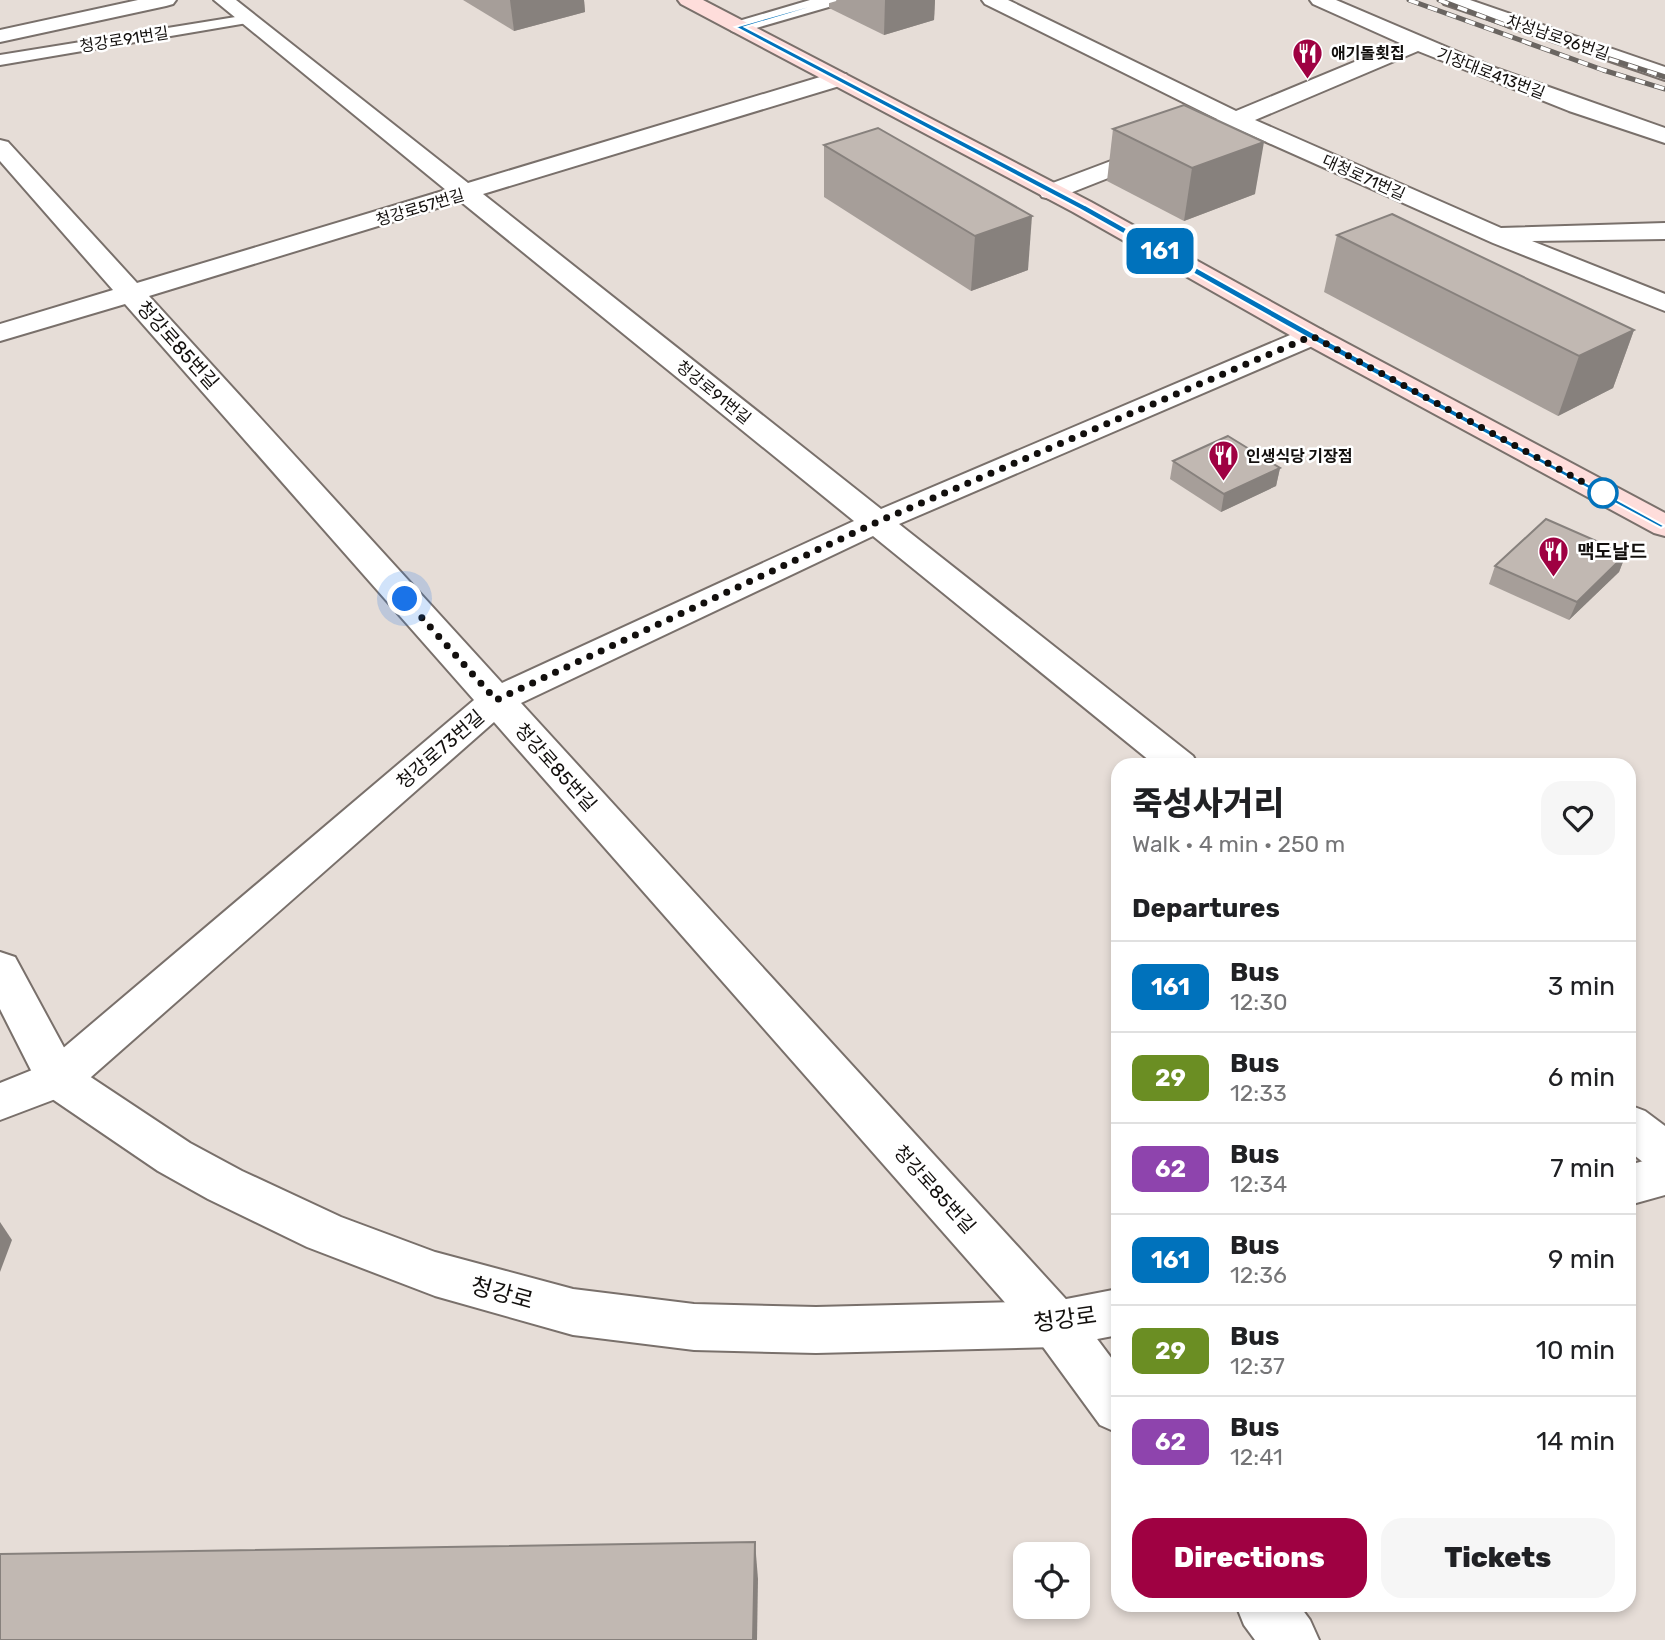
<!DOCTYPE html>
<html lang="en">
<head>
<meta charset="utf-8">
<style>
	body { margin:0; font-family:Rubik,"Noto Sans KR",sans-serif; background:#f6f6f6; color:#202124; height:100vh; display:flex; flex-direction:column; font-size:26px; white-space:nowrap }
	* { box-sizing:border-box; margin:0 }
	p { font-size:23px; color:#757577 }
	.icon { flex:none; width:38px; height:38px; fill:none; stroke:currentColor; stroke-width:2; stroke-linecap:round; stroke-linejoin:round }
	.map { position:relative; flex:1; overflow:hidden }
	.panel { position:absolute; left:1111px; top:758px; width:525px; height:854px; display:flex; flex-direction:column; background:#fff; border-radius:21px; box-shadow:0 4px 10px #0003 }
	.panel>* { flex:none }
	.badge { padding:0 14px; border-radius:10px; font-size:24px; line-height:46px }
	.fabs { position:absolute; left:1013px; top:1542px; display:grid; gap:14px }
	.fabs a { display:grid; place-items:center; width:77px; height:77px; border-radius:14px; background:#fff; box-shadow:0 4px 10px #0003; font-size:35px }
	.you { position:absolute; width:35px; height:35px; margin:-18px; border:5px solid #fff; border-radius:50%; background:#1a73e8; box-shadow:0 0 0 10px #1a73e833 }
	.map>.badge { position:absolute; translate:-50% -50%; box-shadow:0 0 0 4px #fff }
	h2 { padding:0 21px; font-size:26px; line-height:63px }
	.round { display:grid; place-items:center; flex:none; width:74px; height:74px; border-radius:21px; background:#f6f6f6 }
	.summary { display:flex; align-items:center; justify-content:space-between; height:119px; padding:0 21px }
	h1 { font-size:33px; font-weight:800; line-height:52px }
	.button { display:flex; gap:14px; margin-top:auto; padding:14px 21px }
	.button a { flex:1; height:80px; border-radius:21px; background:#9f0142; color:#fff; font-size:28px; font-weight:800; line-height:80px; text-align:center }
	.button a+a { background:#f6f6f6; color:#202124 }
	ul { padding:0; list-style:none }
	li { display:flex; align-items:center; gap:21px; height:91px; padding:0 21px; border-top:2px solid #e0e0e0 }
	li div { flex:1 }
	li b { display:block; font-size:26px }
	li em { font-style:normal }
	li .badge { min-width:77px; font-weight:700; text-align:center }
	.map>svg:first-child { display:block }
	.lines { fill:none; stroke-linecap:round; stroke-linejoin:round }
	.service-casing { stroke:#79706b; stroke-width:4 }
	.minor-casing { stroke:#79706b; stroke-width:4 }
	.tertiary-casing { stroke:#79706b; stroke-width:4 }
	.secondary-casing { stroke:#79706b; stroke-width:4 }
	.service { fill:#fff; fill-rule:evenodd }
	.minor { fill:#fff; fill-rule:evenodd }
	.tertiary { fill:#fff; fill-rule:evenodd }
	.secondary { fill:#fedddb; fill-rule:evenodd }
	.rail-casing { stroke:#6a6561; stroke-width:5 }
	.rail { stroke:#fff; stroke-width:3.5; stroke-dasharray:10; stroke-linecap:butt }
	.wall { fill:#a69e99 }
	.shaded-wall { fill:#87817d }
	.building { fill:#c1b8b2; stroke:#87817d; stroke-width:2 }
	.line { fill:#0072bc; stroke:#fff; stroke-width:2 }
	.walk { stroke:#120f0d; stroke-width:7; stroke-dasharray:0 12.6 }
	.stop-dot { fill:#fff; stroke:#0072bc; stroke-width:3.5 }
	.labels { text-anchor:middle; stroke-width:5; stroke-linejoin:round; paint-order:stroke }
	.far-street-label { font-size:16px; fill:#120f0d; stroke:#fff }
	.far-poi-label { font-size:16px; font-weight:bold; fill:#120f0d; stroke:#fff; text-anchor:start }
	.street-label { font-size:19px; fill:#120f0d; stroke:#fff }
	.poi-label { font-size:19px; font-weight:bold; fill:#120f0d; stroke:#fff; text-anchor:start }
	.near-street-label { font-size:23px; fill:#120f0d; stroke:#fff }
</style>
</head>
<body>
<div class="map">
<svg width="1665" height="1640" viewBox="0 0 1665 1640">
	<rect width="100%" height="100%" fill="#e6ddd7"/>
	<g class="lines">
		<defs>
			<polygon id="service" points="248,15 255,19 253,22 0,65 0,55"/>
			<g id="minor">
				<polygon points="138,0 176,0 173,4 166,6 0,42 0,30"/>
				<path d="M 214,0 L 236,0 L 468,183 L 830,74 L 846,74 L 849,79 L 846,84 L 483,194 L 881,509 L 1302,330 L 1312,328 L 1322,330 L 1326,336 L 1322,342 L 899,524 L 1193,756 L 1198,765 L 1155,765 L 873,536 L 521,703 L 1074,1308 L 1118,1367 L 1118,1433 L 1100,1425 L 1038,1340 L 494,722 L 74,1092 L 0,1120 L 0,1083 L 42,1066 L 474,700 L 125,304 L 0,341 L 0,324 L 113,290 L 0,161 L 0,140 L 8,142 L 137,283 L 446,190 ZM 460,201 L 854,521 L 502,683 L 149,296 Z"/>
				<polygon points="810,0 842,0 839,4 739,33 732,31 729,27 732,23"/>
				<polygon points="982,0 1008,0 1236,111 1400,43 1313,4 1310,0 1336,0 1498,69 1665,128 1665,143 1569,111 1418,51 1255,120 1501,228 1665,223 1665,239 1532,241 1665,294 1665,311 1493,243 1235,128 1221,133 1213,131 1210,126 1217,119 985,4"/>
				<polygon points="1441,0 1470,0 1665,67 1665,80 1444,4"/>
				<polygon points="1156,144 1164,146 1168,151 1164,156 1060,197 1051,199 1042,197 1039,192 1042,187"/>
				<polygon points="1629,1105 1645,1111 1665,1126 1665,1172 1649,1167 1629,1151"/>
				<polygon points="1236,1605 1299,1605 1310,1620 1319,1640 1255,1640 1244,1625"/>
			</g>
			<g id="tertiary">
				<polygon points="0,952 15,957 74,1066 190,1143 242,1171 341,1217 435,1252 573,1289 694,1304 816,1307 1056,1301 1118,1289 1118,1335 1056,1347 816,1353 694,1350 573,1335 435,1296 307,1247 208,1199 158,1171 42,1092 0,1009"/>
				<polygon points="1665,1155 1665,1195 1629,1205 1629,1165"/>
			</g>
			<polygon id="secondary" points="678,0 703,0 1091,202 1322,330 1665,513 1665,536 1654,533 1302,342 1073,212 681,4"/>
		</defs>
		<use href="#service" class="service-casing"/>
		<use href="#minor" class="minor-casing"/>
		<use href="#tertiary" class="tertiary-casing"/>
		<use href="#secondary" class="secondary-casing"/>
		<use href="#service" class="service"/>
		<use href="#minor" class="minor"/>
		<use href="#tertiary" class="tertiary"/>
		<use href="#secondary" class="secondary"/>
		<defs>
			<g id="rail">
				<polyline points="1409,0 1603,70 1665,89"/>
				<polyline points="1439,0 1508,26 1665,77"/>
			</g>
		</defs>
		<use href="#rail" class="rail-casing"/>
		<use href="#rail" class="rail"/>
	</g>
	<g class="wall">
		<polygon points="463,0 584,0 585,12 514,31"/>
		<polygon points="829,0 935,0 934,20 884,35 829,8"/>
		<polygon points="878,128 1028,270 971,291 824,197 824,145"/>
		<polygon points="1113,129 1255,194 1184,221 1107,181"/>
		<polygon points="1337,235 1634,330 1613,388 1558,416 1324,292"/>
		<polygon points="1173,461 1280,468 1276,486 1221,512 1170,479"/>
		<polygon points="1626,554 1619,572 1569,620 1489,584 1495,566"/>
	</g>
	<g class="shaded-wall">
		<polygon points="510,0 584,0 585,12 514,31"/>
		<polygon points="885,0 935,0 934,20 884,35"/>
		<polygon points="1264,142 1255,194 1184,221 1192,168"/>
		<polygon points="1032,216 1028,270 971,291 975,236"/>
		<polygon points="1634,330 1613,388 1558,416 1579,356"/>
		<polygon points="1280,468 1276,486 1221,512 1224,494"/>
		<polygon points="1626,554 1619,572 1569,620 1577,602"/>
		<polygon points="0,1222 12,1240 0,1272"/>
		<polygon points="755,1542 758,1579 757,1640 753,1640"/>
	</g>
	<g class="building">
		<polygon points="1184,105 1264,142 1192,168 1113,129"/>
		<polygon points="878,128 1032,216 975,236 824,145"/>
		<polygon points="1392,214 1634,330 1579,356 1337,235"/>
		<polygon points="1228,436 1280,468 1224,494 1173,461"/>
		<polygon points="1546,519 1626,554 1577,602 1495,566"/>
		<polygon points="755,1542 753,1640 0,1640 0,1554"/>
	</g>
	<polygon class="line" points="830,0 836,0 745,27 1085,205 1315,334 1665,526 1661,528 1308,338 1079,209 735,27"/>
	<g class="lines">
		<polyline class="walk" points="405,599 496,700 877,522 1312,336 1603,493"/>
	</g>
	<defs>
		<symbol id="restaurant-pin" viewBox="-11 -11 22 30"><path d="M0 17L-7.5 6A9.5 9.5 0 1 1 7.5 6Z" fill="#9f0142" stroke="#fff"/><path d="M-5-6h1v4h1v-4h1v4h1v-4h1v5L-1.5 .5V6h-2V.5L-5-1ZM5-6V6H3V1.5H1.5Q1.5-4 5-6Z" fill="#fff"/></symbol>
	</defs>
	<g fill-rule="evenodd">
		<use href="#restaurant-pin" x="1290" y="36" width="35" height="47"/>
		<use href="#restaurant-pin" x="1206" y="438" width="35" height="47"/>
		<use href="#restaurant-pin" x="1536" y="534" width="35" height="47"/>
	</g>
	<circle class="stop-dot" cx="1603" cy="493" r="14"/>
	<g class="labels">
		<g class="far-street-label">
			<text transform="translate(1558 37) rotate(19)" y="6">차성남로96번길</text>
			<text transform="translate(124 39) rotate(-9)" y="6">청강로91번길</text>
			<text transform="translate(1491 73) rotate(21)" y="6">기장대로413번길</text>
			<text transform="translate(1364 177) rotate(24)" y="6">대청로71번길</text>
			<text transform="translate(420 207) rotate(-17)" y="6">청강로57번길</text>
			<text transform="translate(714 392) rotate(39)" y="6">청강로91번길</text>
		</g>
		<g class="far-poi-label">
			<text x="1331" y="59">애기돌횟집</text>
			<text x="1246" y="462">인생식당 기장점</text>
		</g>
		<g class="street-label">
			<text transform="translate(178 345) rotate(48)" y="7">청강로85번길</text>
			<text transform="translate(440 749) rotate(-41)" y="7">청강로73번길</text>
			<text transform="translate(556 767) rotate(48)" y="7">청강로85번길</text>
			<text transform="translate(935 1189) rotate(48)" y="7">청강로85번길</text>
		</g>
		<g class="poi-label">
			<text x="1577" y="558">맥도날드</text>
		</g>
		<g class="near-street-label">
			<text transform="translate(502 1293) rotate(15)" y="8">청강로</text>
			<text transform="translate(1065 1319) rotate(-8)" y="8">청강로</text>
		</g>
	</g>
</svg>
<div class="fabs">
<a><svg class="icon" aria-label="locate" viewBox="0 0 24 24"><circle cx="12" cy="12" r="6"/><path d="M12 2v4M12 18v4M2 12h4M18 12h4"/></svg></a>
</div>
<div class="you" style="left:405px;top:599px"></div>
<b class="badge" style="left:1160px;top:251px;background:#0072bc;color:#fff">161</b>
<section class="panel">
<div class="summary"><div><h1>죽성사거리</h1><p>Walk · 4 min · 250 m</p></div><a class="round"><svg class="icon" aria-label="heart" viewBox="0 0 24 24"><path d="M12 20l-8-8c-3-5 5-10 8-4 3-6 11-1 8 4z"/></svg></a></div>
<h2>Departures</h2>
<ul>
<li><span class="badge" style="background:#0072bc;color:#fff">161</span><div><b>Bus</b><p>12:30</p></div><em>3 min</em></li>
<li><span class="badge" style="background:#6b8e23;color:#fff">29</span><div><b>Bus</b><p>12:33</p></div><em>6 min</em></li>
<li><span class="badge" style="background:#8e44ad;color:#fff">62</span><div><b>Bus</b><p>12:34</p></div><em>7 min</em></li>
<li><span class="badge" style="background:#0072bc;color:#fff">161</span><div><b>Bus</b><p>12:36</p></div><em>9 min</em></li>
<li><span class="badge" style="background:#6b8e23;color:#fff">29</span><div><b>Bus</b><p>12:37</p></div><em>10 min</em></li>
<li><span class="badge" style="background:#8e44ad;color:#fff">62</span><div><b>Bus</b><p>12:41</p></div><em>14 min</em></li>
</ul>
<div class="button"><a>Directions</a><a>Tickets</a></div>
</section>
</div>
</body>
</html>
